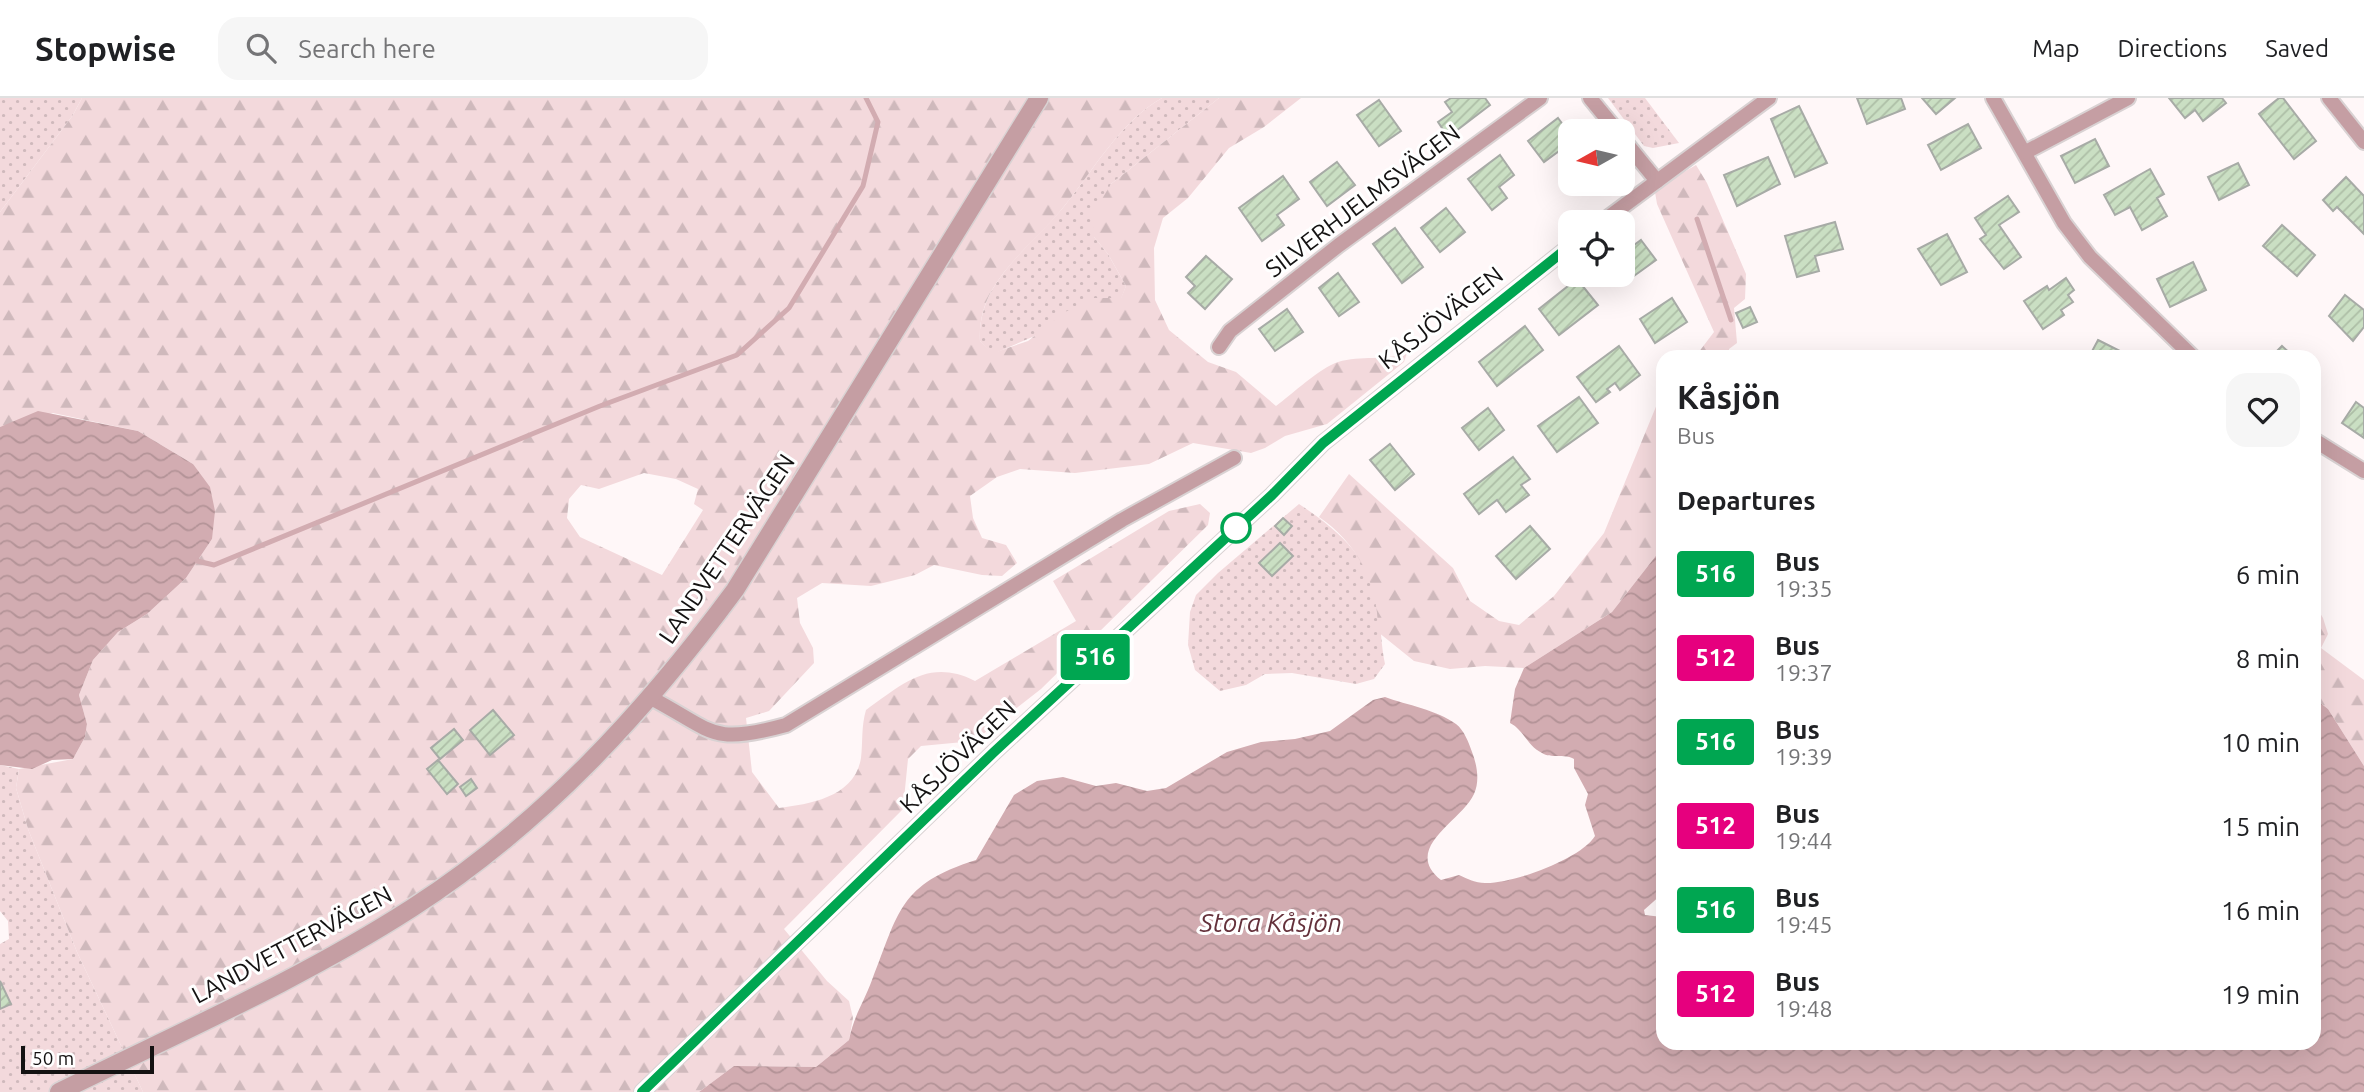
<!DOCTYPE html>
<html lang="en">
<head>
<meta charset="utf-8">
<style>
	body { margin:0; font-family:Ubuntu,sans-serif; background:#f6f6f6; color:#202124; height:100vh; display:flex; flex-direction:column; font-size:26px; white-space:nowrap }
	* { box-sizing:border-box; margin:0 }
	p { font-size:23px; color:#757577 }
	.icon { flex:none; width:38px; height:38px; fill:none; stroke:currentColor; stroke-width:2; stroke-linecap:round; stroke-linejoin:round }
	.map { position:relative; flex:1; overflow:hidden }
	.drawer { position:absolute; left:1656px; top:252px; width:665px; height:700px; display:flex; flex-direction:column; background:#fff; border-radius:21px; box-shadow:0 7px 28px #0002 }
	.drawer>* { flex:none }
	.badge { padding:0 14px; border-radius:5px; font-size:24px; line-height:46px }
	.needle { width:46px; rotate:262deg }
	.tools { position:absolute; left:1558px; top:21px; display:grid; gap:14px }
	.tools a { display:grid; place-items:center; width:77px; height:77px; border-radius:14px; background:#fff; box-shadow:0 7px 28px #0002; font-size:35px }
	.scale { position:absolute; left:21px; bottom:18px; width:133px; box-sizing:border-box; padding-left:7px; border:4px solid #141212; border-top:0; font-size:19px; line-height:24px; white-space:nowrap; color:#141212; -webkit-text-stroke:5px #fff; paint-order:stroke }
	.map>.badge { position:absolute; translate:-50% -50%; box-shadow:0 0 0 4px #fff }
	h2 { padding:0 21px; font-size:26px; line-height:63px }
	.round { display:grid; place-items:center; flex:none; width:74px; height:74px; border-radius:21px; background:#f6f6f6 }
	.head { display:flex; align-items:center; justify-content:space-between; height:119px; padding:0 21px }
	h1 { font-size:33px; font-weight:600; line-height:52px }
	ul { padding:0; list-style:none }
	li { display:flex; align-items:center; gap:21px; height:84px; padding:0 21px }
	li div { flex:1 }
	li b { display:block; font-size:26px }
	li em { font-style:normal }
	li .badge { min-width:77px; font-weight:700; text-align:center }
	header { display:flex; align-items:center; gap:42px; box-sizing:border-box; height:98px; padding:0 35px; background:#fff; border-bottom:2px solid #e0e0e0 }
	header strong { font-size:33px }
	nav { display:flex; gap:38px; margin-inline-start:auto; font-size:24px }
	.search { width:490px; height:63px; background:#f6f6f6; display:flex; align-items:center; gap:18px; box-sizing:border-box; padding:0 24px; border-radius:21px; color:#757577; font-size:26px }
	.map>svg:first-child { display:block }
	.grass { fill:url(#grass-dots) }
	.forest { fill:url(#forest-firs); fill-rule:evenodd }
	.water { fill:url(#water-waves) }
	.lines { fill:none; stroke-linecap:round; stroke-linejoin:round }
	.stream { stroke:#d2acb1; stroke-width:5 }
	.building { fill:url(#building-hatch); stroke:#a7aba6; stroke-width:2 }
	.minor-casing { stroke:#d9d2d3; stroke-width:18 }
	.tertiary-casing { stroke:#d9d2d3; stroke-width:21 }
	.minor { stroke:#c59ea3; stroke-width:14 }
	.tertiary { stroke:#c59ea3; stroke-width:18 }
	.line-casing { stroke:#fff; stroke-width:16 }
	.line { stroke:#00a651; stroke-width:10 }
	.stop-dot { fill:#fff; stroke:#00a651; stroke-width:3.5 }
	.labels { text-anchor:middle; stroke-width:6; stroke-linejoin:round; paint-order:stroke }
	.street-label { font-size:24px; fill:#141212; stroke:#fff }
	.water-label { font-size:26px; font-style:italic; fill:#64313b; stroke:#fff }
</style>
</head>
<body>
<header>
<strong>Stopwise</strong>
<div class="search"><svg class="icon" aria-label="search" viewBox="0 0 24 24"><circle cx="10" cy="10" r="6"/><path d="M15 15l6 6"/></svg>Search here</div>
<nav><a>Map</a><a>Directions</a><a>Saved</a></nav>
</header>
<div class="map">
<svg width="2364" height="994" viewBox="0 0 2364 994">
	<defs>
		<pattern id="grass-dots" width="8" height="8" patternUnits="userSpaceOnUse" patternTransform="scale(1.75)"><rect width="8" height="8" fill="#f3d9dc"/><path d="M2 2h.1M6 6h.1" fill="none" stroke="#cfb9bc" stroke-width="1.8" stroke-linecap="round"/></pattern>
		<pattern id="forest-firs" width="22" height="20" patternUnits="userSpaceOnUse" patternTransform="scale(1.75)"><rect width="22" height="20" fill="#f3d9dc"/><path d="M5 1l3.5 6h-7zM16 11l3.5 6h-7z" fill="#cfb9bc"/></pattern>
		<pattern id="water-waves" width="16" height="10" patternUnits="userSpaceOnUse" patternTransform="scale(1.75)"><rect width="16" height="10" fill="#d2acb1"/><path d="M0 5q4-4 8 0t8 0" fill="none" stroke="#b39397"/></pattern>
		<pattern id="building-hatch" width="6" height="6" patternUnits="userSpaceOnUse" patternTransform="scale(1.75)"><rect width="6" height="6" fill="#cadfc3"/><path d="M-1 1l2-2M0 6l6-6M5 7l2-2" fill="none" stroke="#adbea6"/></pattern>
	</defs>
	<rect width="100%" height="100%" fill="#fff7f8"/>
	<g class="grass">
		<polygon points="0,0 82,0 73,17 0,114"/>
		<path d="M 1162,0 L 1219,0 L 1111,86 L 1094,139 L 1108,156 L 1126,188 L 1121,201 L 993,256 L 980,243 C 979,225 983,209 992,192 C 1010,161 1039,138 1062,111 C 1092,75 1120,23 1162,0 Z"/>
		<polygon points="1608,0 1645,0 1679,45 1653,50 1644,48"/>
		<path d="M 1299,406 C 1338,432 1373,461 1379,512 C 1381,530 1381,547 1385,566 L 1374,581 L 1356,586 L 1292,575 L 1265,576 L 1246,587 L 1220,593 L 1195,572 L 1188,547 L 1190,514 L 1196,497 L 1218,475 Z"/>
		<polygon points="0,667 19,671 16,690 28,731 77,854 143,994 0,994 0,846 9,841 8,823 0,813"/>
	</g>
	<g class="forest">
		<path d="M 82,0 L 1162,0 C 1120,23 1092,75 1062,111 C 1040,138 1010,161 992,192 C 983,208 979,225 980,243 L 993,255 L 1028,243 L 1065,214 L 1093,200 L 1121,200 L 1126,188 L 1108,156 L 1094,139 L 1093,116 L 1111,86 L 1219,0 L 1301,0 L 1264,29 L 1229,50 L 1188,100 L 1163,120 L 1154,150 L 1155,202 L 1169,232 L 1208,264 L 1236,274 L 1276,308 C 1291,297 1321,269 1338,264 C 1361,257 1385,263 1407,255 L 1404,264 L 1327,326 L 1285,338 L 1265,350 L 1251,355 L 1193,345 L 1149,366 L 1075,375 L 1020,371 L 997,379 L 970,398 L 973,420 L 982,440 L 1006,447 L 1017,465 L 1002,478 L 982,477 L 934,467 L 915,477 L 871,488 L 822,485 L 797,500 L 800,525 L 813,550 L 814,565 L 769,613 L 746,620 L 752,674 L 779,710 C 810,706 855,699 861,660 C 863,644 861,629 866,612 C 903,586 929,560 975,583 L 1076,523 L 1053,483 L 1169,413 L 1200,406 L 1210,415 L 1208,427 L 1041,591 L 974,643 L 921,648 L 908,661 L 903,711 L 784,831 L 827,883 L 849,903 L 853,920 L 849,942 L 816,969 L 734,968 L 699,994 L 143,994 L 77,854 L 28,731 L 16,690 L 19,671 L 73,661 L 85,639 L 87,626 L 79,597 L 93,562 L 118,534 L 147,516 L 186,480 L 212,441 L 193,366 L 138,333 L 53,315 L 0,329 L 0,114 L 73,17 ZM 644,375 L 676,381 L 698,391 L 694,406 L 703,412 L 662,477 L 580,439 L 567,420 L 569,401 L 581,387 L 599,391 Z"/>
		<polygon points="1696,67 1707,85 1746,176 1745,201 1734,210 1737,245 1729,251 1729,259 1695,259 1714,234 1657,106 1655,94 1663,86"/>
		<path d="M 1662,294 L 1662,450 L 1612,514 L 1524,570 L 1485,568 L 1450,571 L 1414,563 L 1378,534 C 1379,488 1358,445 1319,419 L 1349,376 L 1453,470 L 1470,503 L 1499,523 L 1519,527 L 1554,498 L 1604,435 Z"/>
		<polygon points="2314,505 2323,520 2328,536 2321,550 2364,582 2364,668 2328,611 2314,600"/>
	</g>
	<g class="water">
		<polygon points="38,313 138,333 193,366 210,389 215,413 212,441 186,480 147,516 118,534 93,562 79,597 87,626 85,639 73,661 52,662 32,671 0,667 0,329"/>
		<path d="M 1662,450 L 1662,796 L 1644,812 L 1645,817 L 1662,819 L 1662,945 L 2314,945 L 2314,600 L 2328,611 L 2364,668 L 2364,994 L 699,994 L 734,968 L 816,969 L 849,942 C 854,917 864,904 872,882 C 899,814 899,786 976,762 L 1014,697 L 1037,683 L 1063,679 L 1096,688 L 1116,685 L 1147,693 L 1166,690 L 1227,654 L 1261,644 L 1295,641 L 1330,633 L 1373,602 L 1385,599 C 1407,607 1437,612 1456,626 C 1464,632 1469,645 1472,654 C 1477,667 1480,683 1474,696 C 1462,723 1401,750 1441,782 L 1459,777 C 1468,781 1475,785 1485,785 C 1512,786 1581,761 1595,738 L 1585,707 L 1588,696 L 1574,670 L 1574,661 C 1564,655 1551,661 1542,655 C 1527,648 1524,632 1510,625 L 1515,591 L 1524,570 L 1612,514 Z"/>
	</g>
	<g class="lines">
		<g class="stream">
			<polyline points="1697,121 1731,222"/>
			<polyline points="197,463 214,467 600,308 737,257 789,210 863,88 878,24 866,0"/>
		</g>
	</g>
	<g class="building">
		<polygon points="1451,0 1485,0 1490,7 1448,39 1438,24 1452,14 1445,4"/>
		<polygon points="1857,0 1901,0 1905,11 1867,26"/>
		<polygon points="1922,0 1955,0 1936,16"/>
		<polygon points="2169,0 2222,0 2226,5 2203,23 2195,12 2185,20"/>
		<polygon points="2279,0 2283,0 2316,43 2294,61 2259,16"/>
		<polygon points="1379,2 1401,33 1379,48 1357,17"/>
		<polygon points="1799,8 1827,65 1795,79 1771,21"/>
		<polygon points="1558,20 1570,36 1570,45 1544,64 1528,43"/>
		<polygon points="1968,26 1981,50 1941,72 1928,47"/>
		<polygon points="2095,41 2109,68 2075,85 2061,58"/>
		<polygon points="1500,57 1514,77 1499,89 1507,100 1492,112 1468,81"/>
		<polygon points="1768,59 1780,86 1737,108 1724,77"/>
		<polygon points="1337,64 1355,87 1327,108 1310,84"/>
		<polygon points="2238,65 2249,87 2219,102 2208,79"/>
		<polygon points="2150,71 2164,96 2157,100 2167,118 2142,132 2130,109 2115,117 2104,97"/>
		<polygon points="1283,78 1299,101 1277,117 1284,127 1262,143 1239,110"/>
		<polygon points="2346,79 2364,98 2364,136 2337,109 2333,113 2323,102"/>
		<polygon points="2008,98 2019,114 1999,127 2021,159 2004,171 1980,141 1986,137 1975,120"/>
		<polygon points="1446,110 1465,134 1440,154 1421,130"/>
		<polygon points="1835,124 1843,151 1815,158 1819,173 1797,179 1785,138"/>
		<polygon points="2282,127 2315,157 2297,178 2263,148"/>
		<polygon points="1395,130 1423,169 1402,185 1373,146"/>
		<polygon points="1947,136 1967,174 1941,187 1918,151"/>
		<polygon points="1641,142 1656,162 1627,183 1622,177 1622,156"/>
		<polygon points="1206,158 1232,181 1205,211 1188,195 1195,188 1186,179"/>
		<polygon points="2193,164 2206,192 2170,209 2157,181"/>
		<polygon points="1338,175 1359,204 1339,218 1319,190"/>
		<polygon points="2066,180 2074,192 2068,197 2073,204 2061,212 2064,217 2043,231 2024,203 2047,188 2049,192"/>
		<polygon points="1577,181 1598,207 1559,237 1539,211"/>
		<polygon points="2345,197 2364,212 2364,229 2353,243 2329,218"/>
		<polygon points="1672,200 1687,224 1655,245 1640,221"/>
		<polygon points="1750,209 1757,224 1743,230 1736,215"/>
		<polygon points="1287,211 1303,234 1275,253 1259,231"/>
		<polygon points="1525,228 1543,252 1497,288 1479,264"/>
		<polygon points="2098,242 2122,254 2120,259 2089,259"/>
		<polygon points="1619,248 1640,277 1620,292 1615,285 1607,291 1610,294 1596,304 1577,279"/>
		<polygon points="2282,248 2294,259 2271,259"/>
		<polygon points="1579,299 1598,325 1557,354 1538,328"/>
		<polygon points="2356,304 2364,310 2364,340 2342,325"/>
		<polygon points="1488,310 1504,332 1479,352 1462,330"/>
		<polygon points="1390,346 1414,376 1395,392 1370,362"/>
		<polygon points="1513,359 1530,381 1521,387 1529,397 1506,414 1497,402 1479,416 1464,396"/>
		<polygon points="1283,420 1292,428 1284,437 1275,428"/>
		<polygon points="1530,428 1550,451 1516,481 1496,458"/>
		<polygon points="1280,445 1293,458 1272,478 1259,465"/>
		<polygon points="493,612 514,637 490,657 470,632"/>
		<polygon points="454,631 463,642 440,661 431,650"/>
		<polygon points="438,662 458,686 447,696 427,671"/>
		<polygon points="471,681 477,690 466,698 460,689"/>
		<polygon points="0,883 11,906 0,911"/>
	</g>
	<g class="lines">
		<defs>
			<g id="minor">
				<polyline points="1590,0 1617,33"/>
				<polyline points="1993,0 2064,125 2090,159 2193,259"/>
				<polyline points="2329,0 2364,44"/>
				<polyline points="1622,40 1657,83"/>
				<polyline points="2026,54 2128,0"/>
				<polyline points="1602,124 1769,0"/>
				<polyline points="1219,249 1230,233 1339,147 1540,0"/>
				<polyline points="2314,342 2364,373"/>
				<path d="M 651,600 C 714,633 710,648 786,627 L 1122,422 L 1234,360"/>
				<polyline points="642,994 994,654 1272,397 1323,345 1570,148"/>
			</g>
			<path id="tertiary" d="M 59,994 C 178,935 300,882 412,810 C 541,727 644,615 735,492 L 1039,0"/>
		</defs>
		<use href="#minor" class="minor-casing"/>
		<use href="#tertiary" class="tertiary-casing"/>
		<use href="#minor" class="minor"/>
		<use href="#tertiary" class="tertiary"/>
	</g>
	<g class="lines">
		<defs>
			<polyline id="line" points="642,994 994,654 1272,397 1323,345 1570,148"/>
		</defs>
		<use href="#line" class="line-casing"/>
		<use href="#line" class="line"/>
	</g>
	<circle class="stop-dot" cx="1236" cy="430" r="14"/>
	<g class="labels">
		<g class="street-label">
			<text transform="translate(1363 103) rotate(-37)" y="8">SILVERHJELMSVÄGEN</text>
			<text transform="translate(1441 220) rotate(-38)" y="8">KÅSJÖVÄGEN</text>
			<text transform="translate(727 451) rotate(-56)" y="8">LANDVETTERVÄGEN</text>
			<text transform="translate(958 659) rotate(-44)" y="8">KÅSJÖVÄGEN</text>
			<text transform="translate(292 847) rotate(-28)" y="8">LANDVETTERVÄGEN</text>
		</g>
		<g class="water-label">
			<text x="1271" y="834">Stora Kåsjön</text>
		</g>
	</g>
</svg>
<div class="tools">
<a><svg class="needle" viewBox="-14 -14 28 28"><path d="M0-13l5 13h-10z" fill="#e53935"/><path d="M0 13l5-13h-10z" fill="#757577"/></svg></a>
<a><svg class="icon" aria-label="locate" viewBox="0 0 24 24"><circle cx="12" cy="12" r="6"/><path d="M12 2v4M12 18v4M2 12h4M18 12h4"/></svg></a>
</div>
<div class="scale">50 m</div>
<b class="badge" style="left:1095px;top:559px;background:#00a651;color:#fff">516</b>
<section class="drawer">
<div class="head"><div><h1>Kåsjön</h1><p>Bus</p></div><a class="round"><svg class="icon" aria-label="heart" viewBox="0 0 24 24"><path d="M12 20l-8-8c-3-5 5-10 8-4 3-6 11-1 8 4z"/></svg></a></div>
<h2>Departures</h2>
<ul>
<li><span class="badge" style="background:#00a651;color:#fff">516</span><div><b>Bus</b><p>19:35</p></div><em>6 min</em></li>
<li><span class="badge" style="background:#e6007e;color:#fff">512</span><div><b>Bus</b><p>19:37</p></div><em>8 min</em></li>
<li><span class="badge" style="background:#00a651;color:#fff">516</span><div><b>Bus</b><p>19:39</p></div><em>10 min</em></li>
<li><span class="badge" style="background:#e6007e;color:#fff">512</span><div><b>Bus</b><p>19:44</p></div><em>15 min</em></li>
<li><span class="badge" style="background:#00a651;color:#fff">516</span><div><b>Bus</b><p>19:45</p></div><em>16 min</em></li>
<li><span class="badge" style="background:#e6007e;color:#fff">512</span><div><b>Bus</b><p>19:48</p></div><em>19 min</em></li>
</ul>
</section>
</div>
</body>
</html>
